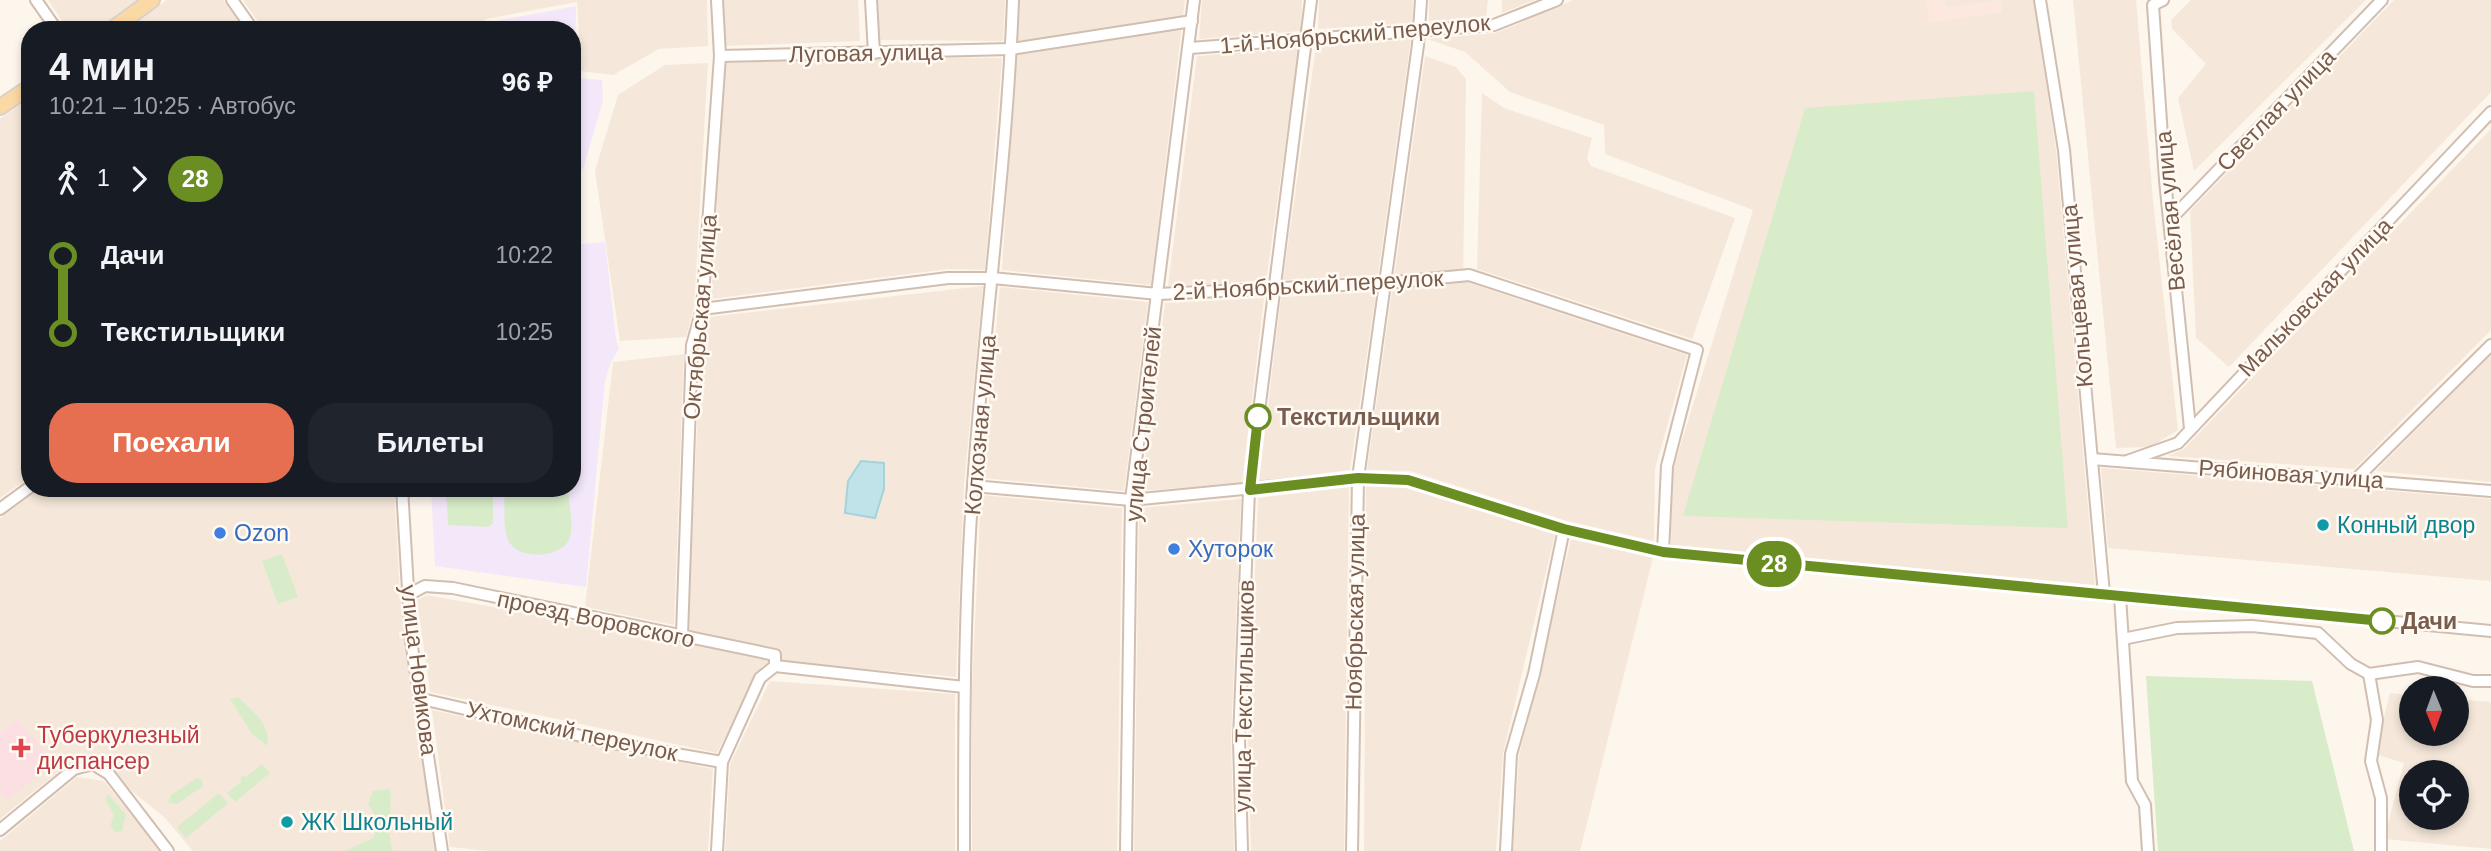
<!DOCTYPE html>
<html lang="ru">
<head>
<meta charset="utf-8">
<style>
	body { margin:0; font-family:Arial,sans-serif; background:#20242c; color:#f1f3f6; height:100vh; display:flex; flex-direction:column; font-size:26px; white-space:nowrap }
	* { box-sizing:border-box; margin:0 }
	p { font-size:23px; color:#9ea1a6 }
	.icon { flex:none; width:38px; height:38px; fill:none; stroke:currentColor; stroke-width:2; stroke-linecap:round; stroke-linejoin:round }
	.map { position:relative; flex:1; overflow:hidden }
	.side { position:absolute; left:21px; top:21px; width:560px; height:476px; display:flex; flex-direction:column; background:#171b24; border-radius:28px; box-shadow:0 4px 10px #0003 }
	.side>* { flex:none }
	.badge { padding:0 14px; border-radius:23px; font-size:24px; line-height:46px }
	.needle { width:46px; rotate:179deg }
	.buttons { position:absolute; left:2399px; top:676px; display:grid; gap:14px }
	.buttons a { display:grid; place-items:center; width:70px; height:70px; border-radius:50%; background:#171b24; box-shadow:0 4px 10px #0003; font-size:35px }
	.map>.badge { position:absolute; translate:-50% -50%; box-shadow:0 0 0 4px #fff }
	.legs { display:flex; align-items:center; gap:10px; height:77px; padding:0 28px; font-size:23px }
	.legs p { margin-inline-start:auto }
	.summary { display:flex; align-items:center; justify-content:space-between; height:119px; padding:0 28px }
	h1 { font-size:38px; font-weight:800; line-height:52px }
	.action { display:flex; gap:14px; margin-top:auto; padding:14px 28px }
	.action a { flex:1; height:80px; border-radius:28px; background:#e76f51; color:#fff; font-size:28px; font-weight:800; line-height:80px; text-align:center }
	.action a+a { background:#20242c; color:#f1f3f6 }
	ul { padding:0 28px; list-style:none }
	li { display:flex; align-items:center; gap:24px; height:77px; font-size:26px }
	li i { display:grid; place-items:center; width:10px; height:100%; margin:0 9px; background:currentColor }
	li i::after { content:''; width:18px; height:18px; margin:-9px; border:5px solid; border-radius:50%; background:#171b24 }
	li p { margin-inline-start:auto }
	li:first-child i { background:linear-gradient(#0000 50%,currentColor 0) }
	li:last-child i { background:linear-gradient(currentColor 50%,#0000 0) }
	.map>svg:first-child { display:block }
	.residential { fill:#f5e8da; fill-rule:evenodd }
	.commercial { fill:#fde8e0 }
	.education { fill:#f3e8fa }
	.medical { fill:#fbdfe3 }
	.green { fill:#d8ecc9 }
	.water { fill:#bfe3e8; stroke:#a5d3da; stroke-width:2 }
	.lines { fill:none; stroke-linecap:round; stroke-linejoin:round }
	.minor-casing { stroke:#d1beb0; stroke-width:14 }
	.major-casing { stroke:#dad1cd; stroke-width:18 }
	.minor { stroke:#fff; stroke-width:10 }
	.major { stroke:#fbd9a5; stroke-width:14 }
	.line-1-casing { stroke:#fff; stroke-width:16 }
	.line-1 { stroke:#6b8e23; stroke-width:10 }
	.stop-1-dot { fill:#fff; stroke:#6b8e23; stroke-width:3.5 }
	.culture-dot { fill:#0f9aa8; stroke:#fffaf3; stroke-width:2.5 }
	.shop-dot { fill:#3f7fe0; stroke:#fffaf3; stroke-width:2.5 }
	.health-dot { fill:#e0444e; stroke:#fffaf3; stroke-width:2.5 }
	.labels { text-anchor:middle; stroke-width:5; stroke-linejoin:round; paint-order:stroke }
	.street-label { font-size:23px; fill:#7a5c4d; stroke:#fffaf3 }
	.stop-label { font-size:23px; font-weight:bold; fill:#7a5c4d; stroke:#fffaf3; text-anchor:start }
	.culture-label { font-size:23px; fill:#0d838f; stroke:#fffaf3; text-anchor:start }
	.shop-label { font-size:23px; fill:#366cbe; stroke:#fffaf3; text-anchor:start }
	.health-label { font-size:23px; fill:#be3a42; stroke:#fffaf3; text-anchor:start }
</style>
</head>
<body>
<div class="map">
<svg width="2491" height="851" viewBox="0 0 2491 851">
	<rect width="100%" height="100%" fill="#fdf6ec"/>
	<g class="residential">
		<polygon points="48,0 138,0 96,30 68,30"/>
		<polygon points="167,0 223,0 244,30 125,30"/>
		<polygon points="243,0 707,0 708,46 659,49 613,75 581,71 577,2 485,19 480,30 264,30"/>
		<polygon points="724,0 858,0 860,41 725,46"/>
		<polygon points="875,0 1005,0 1003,41 877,40"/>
		<polygon points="1018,0 1185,0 1151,285 1002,270"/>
		<polygon points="1202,0 1302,0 1301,31 1199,39"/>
		<polygon points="1319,0 1413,0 1412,23 1318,29"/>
		<polygon points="1429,0 1488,0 1486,17 1429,21"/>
		<polygon points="1502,0 1535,0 1502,13"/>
		<polygon points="1573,0 2034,0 2056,150 2095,585 1671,545 1672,473 1753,210 1605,154 1604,125 1510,92 1465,52 1427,39 1496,33"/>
		<polygon points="2073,0 2136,0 2153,201 2178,430 2150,447 2116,448"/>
		<polygon points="2191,0 2366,0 2194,171 2178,98 2206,64 2172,29 2171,20"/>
		<polygon points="2394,0 2491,0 2491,92 2229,367 2196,338 2190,211"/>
		<polygon points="1411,39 1378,275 1283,280 1316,46"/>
		<polygon points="1299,48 1266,281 1168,286 1197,56"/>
		<polygon points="1425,56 1456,67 1466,79 1463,281 1687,355 1655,469 1654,541 1567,521 1410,471 1367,470"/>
		<polygon points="869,57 1002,58 985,270 948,269 711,299 725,63"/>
		<polygon points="708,63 694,308 686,337 620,341 595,171 618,95 665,65"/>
		<polygon points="1482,93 1504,108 1592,138 1587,158 1591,166 1735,218 1692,339 1477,269"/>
		<polygon points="30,98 30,477 0,498 0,119"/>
		<polygon points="2491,129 2491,330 2354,469 2168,456 2184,449"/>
		<polygon points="983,286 964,485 956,677 780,661 762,666 717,753 430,692 417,600 427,595 687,642 701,346 709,317"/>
		<polygon points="1000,287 1148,302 1124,491 982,478"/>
		<polygon points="1376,292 1350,470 1259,481 1281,297"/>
		<polygon points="1264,298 1242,483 1141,491 1165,303"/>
		<polygon points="684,354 674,625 585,607 613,362"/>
		<polygon points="2491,354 2491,482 2376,471"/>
		<polygon points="2101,468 2491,499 2491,581 2108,548"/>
		<polygon points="1366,486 1406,488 1555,534 1503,754 1496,851 1364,851"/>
		<polygon points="1349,487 1344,851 1251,851 1248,739 1258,498"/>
		<polygon points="41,488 394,488 400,595 435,851 193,851 164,817 93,760 69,763 0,819 0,518"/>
		<polygon points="981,495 1122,508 1117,851 972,851 972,687"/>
		<polygon points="1241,499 1231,738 1234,851 1134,851 1139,508"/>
		<polygon points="1571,539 1653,558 1580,851 1513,851 1519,756"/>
		<polygon points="770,681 955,694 955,851 725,851 730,764"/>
		<path d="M 2390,693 L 2411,695 L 2412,733 L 2457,733 L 2457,699 L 2491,702 L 2491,849 L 2384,839 L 2404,763 L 2375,754 ZM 2412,772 L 2457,772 L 2457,817 L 2412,817 Z"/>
		<polygon points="432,710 713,769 708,851 488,851 450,847"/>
		<polygon points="77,777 104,781 161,851 0,851 0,841"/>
	</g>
	<polygon class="commercial" points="1926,0 1944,0 1946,7 2001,0 2002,12 1929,23"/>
	<g class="education">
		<polygon points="576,6 575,78 602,80 603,100 583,169 572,171 572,30 483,30 485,23"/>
		<polygon points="605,242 616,339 619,349 611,362 605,380 586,587 435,566 431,488 572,488 572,245"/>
	</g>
	<polygon class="medical" points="18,719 53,763 8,800 0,790 0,734"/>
	<g class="green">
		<polygon points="2034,91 2068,528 1683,516 1805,108"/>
		<polygon points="446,488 493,488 493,523 488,527 448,525"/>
		<path d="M 504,488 L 568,488 C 568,502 574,524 570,537 C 563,560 513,561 507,537 C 503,523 505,504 504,488 Z"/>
		<polygon points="282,554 298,597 278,604 262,561"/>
		<polygon points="2146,676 2312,681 2354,851 2158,851"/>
		<path d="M 238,697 C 252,710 272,726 267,746 L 252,734 L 230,699 Z"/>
		<polygon points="262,764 270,773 235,802 227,793 242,781 240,778 244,775 246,777"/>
		<polygon points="196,778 202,780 203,786 177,804 168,803 171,795"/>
		<path d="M 390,789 C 393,808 385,831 393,851 L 345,851 L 373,838 L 379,822 L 368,804 L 373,791 Z"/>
		<polygon points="219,793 228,803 186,838 177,827"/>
		<polygon points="108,794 126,815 122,831 115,832 110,826 114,815 106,800"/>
	</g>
	<polygon class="water" points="861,461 884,463 884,489 875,518 845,513 848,481"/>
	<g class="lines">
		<defs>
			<g id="minor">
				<polyline points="36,0 57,30"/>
				<polyline points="232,0 253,30"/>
				<polyline points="871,0 874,53"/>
				<polyline points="2040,0 2064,150 2104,594"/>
				<polyline points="2163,0 2153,5 2165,180 2190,428"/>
				<polyline points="1190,48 1494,25 1557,0"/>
				<polyline points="720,56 1011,49 1192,21"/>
				<polyline points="2170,220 2382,0"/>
				<polyline points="702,309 948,278 992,278 1158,294 1386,283 1469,275 1697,350 1667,466 1663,552"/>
				<polyline points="2092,459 2491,491"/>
				<polyline points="2127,461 2178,443 2491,112"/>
				<polyline points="2357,478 2491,345"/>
				<polyline points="973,486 1131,500 1358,478 1408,479 1564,529 1663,552 2491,631"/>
				<polyline points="402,488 411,640 442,851"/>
				<polyline points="0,509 30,487"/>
				<polyline points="408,595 425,586 453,588 775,655 775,666"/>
				<polyline points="2120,596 2132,781 2145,805 2148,851"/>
				<polyline points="682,635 692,345 702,309 720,56 717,0"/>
				<polyline points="2123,639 2177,628 2252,626 2318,633 2351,664 2369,674 2418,667 2473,681 2491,681"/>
				<polyline points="2369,674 2377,720 2371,761 2381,798 2381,851"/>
				<polyline points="422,699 607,742 722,762"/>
				<polyline points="0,830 74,769 93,764 109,774 168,851"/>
				<polyline points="717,851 722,762 760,678 775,666 964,687"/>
				<path d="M 964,851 C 964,729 964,607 973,486 C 984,324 1007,162 1013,0"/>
				<polyline points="1126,851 1131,500 1194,0"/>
				<polyline points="1242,851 1239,739 1249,490 1311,0"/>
				<polyline points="1352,851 1358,478 1418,45 1421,0"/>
				<polyline points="1506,851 1511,754 1534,674 1564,529"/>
			</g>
			<g id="major">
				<polyline points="111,30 152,0"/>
				<polyline points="0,107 30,87"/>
			</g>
		</defs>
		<use href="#minor" class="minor-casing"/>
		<use href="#major" class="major-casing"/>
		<use href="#minor" class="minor"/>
		<use href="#major" class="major"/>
	</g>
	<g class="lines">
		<defs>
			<polyline id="line-1" points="1258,417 1250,490 1358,478 1408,480 1564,529 1663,552 2382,621"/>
		</defs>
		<use href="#line-1" class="line-1-casing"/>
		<use href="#line-1" class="line-1"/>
	</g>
	<g class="stop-1-dot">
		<circle cx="1258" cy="417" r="12"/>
		<circle cx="2382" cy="621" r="12"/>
	</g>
	<g class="culture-dot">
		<circle cx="2323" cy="525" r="7"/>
		<circle cx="287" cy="822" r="7"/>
	</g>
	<g class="shop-dot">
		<circle cx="220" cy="533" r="7"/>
		<circle cx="1174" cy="549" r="7"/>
	</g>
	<path class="health-dot" d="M17.5 737.5h7v7h7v7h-7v7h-7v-7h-7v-7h7z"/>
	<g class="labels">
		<g class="street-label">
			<text transform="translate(1355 34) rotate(-5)" y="8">1-й Ноябрьский переулок</text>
			<text transform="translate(866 53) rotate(-1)" y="8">Луговая улица</text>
			<text transform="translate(2276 110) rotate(-46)" y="8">Светлая улица</text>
			<text transform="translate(2170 211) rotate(-95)" y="8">Весёлая улица</text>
			<text transform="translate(1308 285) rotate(-3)" y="8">2-й Ноябрьский переулок</text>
			<text transform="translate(2077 296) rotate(-95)" y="8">Кольцевая улица</text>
			<text transform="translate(2315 297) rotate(-46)" y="8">Мальковская улица</text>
			<text transform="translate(700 317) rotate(-85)" y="8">Октябрьская улица</text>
			<text transform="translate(1143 424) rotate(-84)" y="8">улица Строителей</text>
			<text transform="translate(980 425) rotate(-85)" y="8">Колхозная улица</text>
			<text transform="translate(2291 474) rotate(4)" y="8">Рябиновая улица</text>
			<text transform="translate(1355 612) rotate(-89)" y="8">Ноябрьская улица</text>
			<text transform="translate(596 619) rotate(12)" y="8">проезд Воровского</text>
			<text transform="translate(419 670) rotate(83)" y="8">улица Новикова</text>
			<text transform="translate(1244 696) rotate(-89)" y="8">улица Текстильщиков</text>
			<text transform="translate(572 731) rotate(12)" y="8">Ухтомский переулок</text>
		</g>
		<g class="stop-label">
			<text x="1277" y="425">Текстильщики</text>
			<text x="2401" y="629">Дачи</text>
		</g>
		<g class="culture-label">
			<text x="2337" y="533">Конный двор</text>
			<text x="301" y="830">ЖК Школьный</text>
		</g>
		<g class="shop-label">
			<text x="234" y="541">Ozon</text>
			<text x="1188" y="557">Хуторок</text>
		</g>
		<g class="health-label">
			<text x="37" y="743">Туберкулезный<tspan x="37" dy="26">диспансер</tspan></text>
		</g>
	</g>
</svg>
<div class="buttons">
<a><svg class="needle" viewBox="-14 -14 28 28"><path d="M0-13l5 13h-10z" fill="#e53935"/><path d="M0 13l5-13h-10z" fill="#9ea1a6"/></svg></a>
<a><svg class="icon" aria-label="locate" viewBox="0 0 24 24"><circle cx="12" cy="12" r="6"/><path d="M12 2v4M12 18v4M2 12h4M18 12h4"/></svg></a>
</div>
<b class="badge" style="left:1774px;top:564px;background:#6b8e23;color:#fff">28</b>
<section class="side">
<div class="summary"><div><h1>4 мин</h1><p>10:21 – 10:25 · Автобус</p></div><b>96 ₽</b></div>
<div class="legs"><svg class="icon" aria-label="walk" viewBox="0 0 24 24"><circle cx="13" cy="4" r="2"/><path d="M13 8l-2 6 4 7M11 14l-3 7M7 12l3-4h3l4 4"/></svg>1<svg class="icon" aria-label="forward" viewBox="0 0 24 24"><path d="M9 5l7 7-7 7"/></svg><b class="badge" style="background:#6b8e23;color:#fff">28</b></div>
<ul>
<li><i style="color:#6b8e23"></i><b>Дачи</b><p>10:22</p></li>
<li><i style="color:#6b8e23"></i><b>Текстильщики</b><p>10:25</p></li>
</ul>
<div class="action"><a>Поехали</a><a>Билеты</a></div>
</section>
</div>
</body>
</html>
